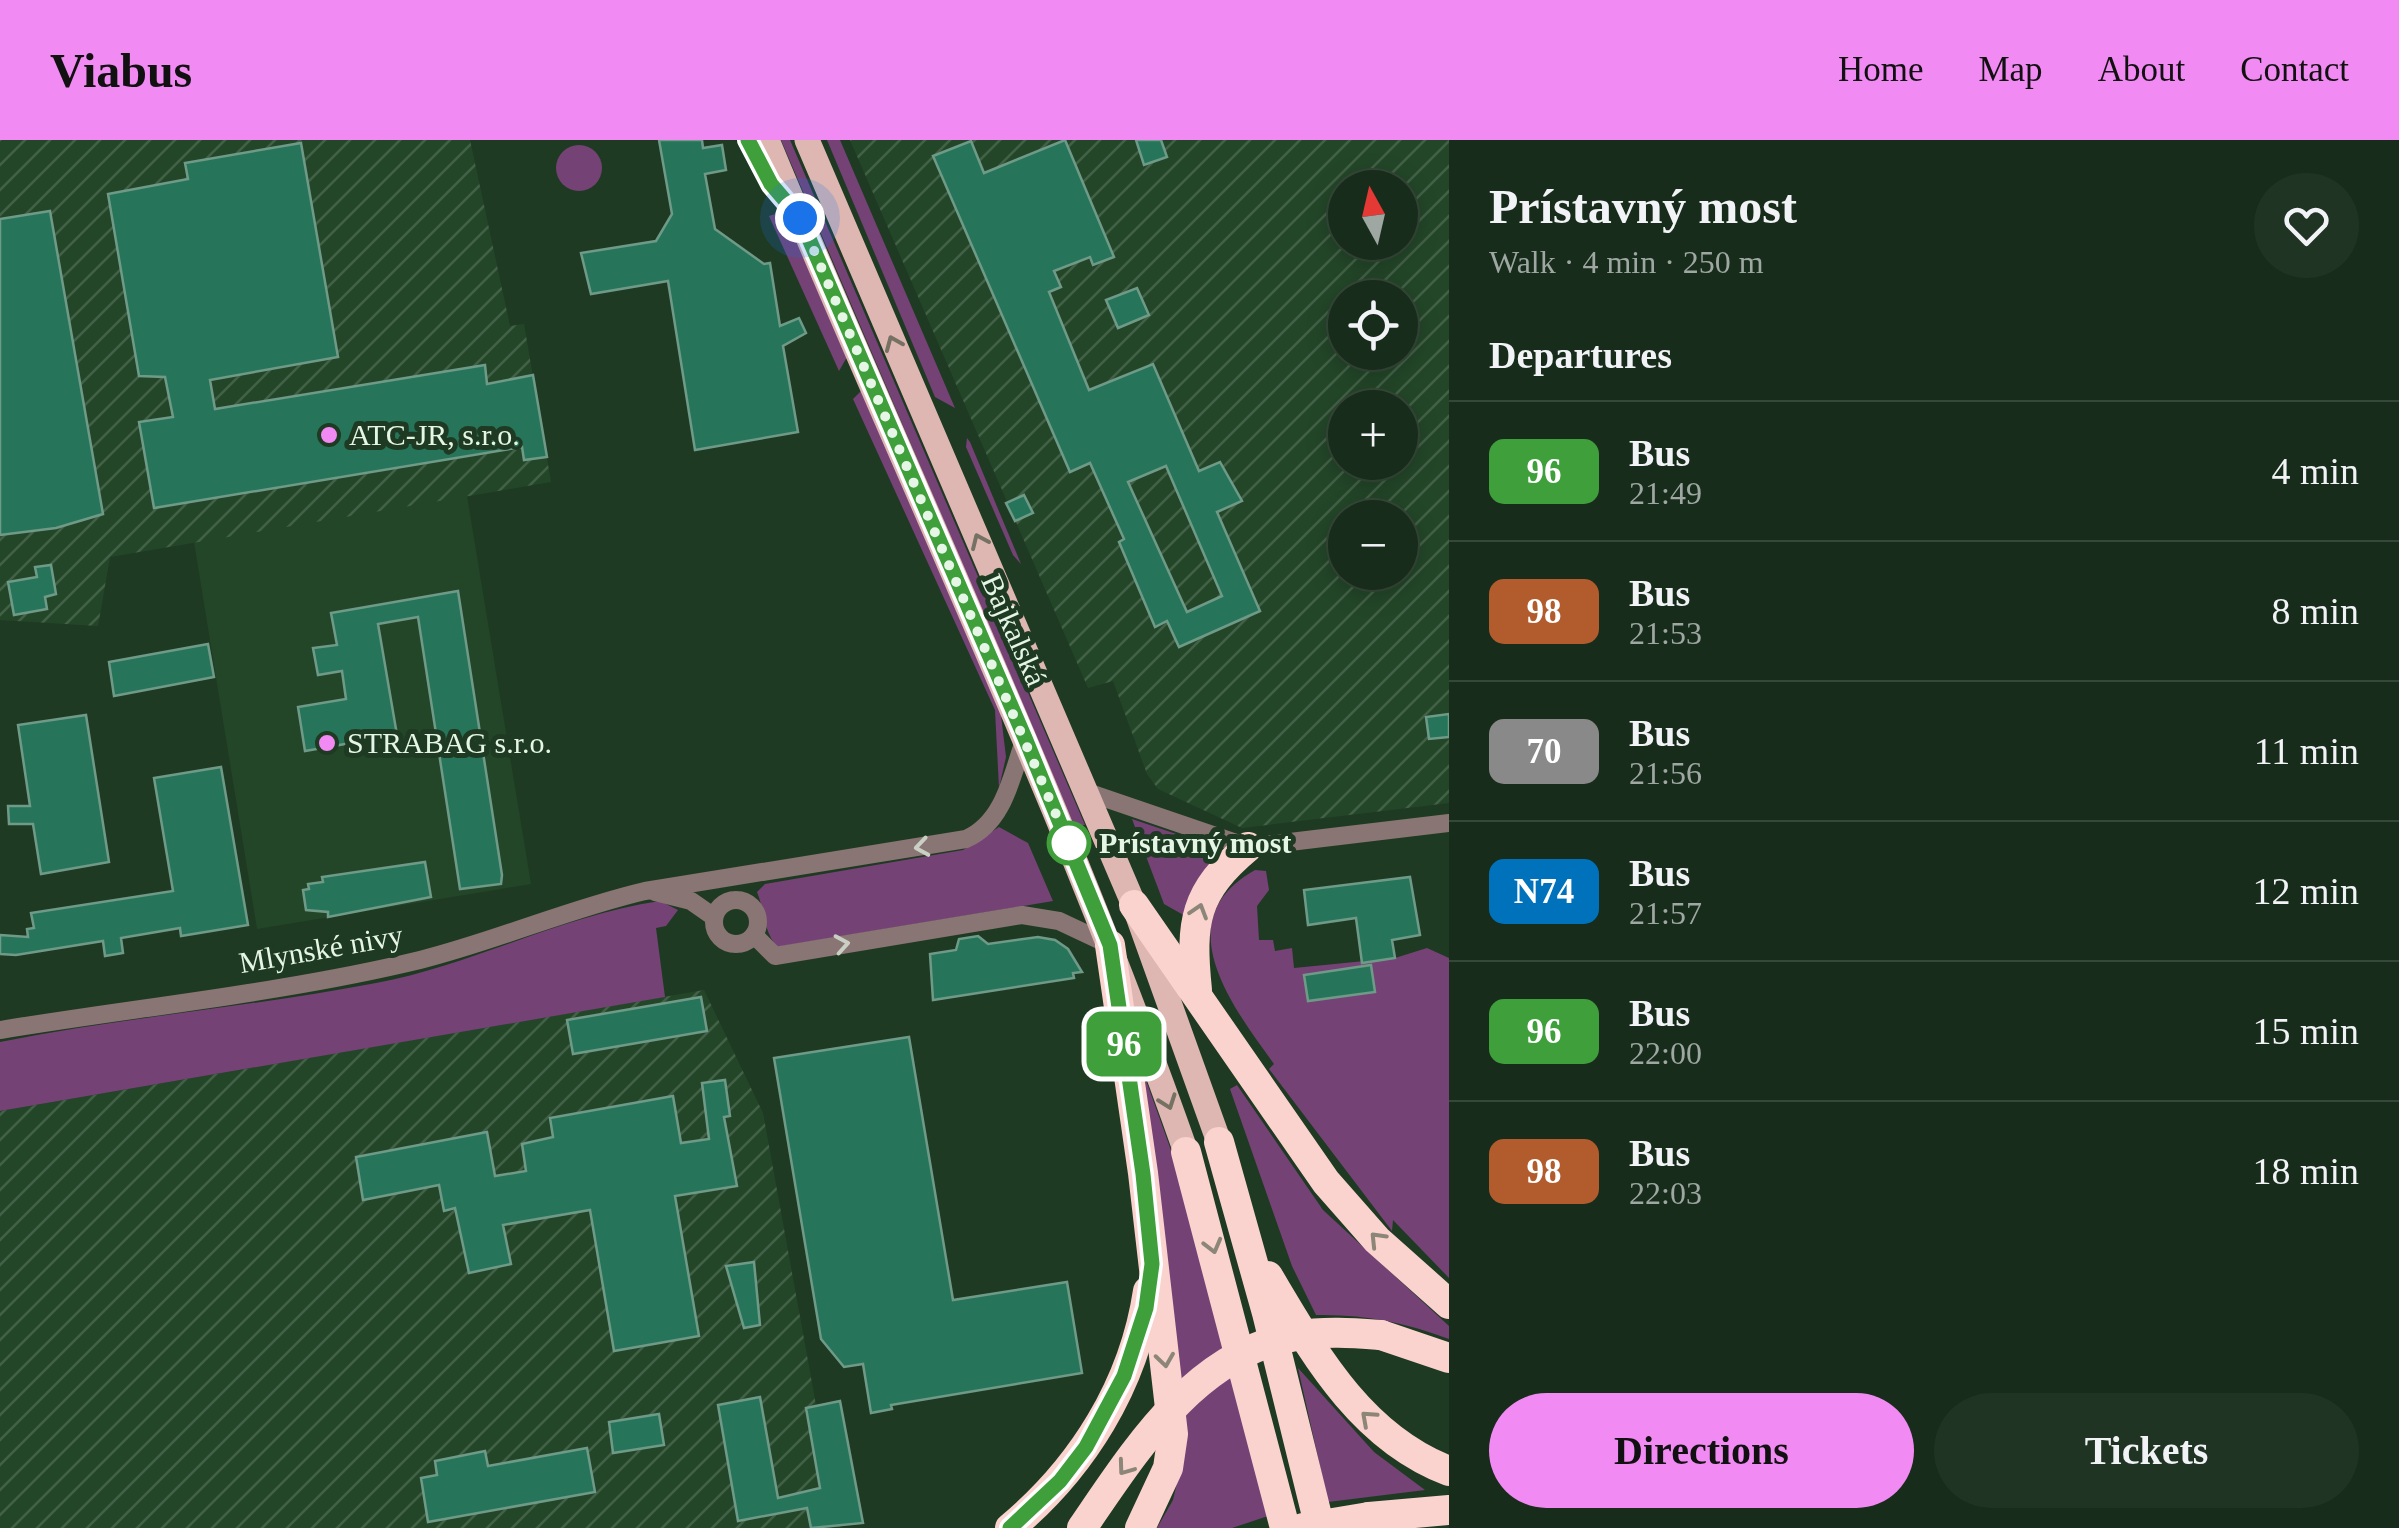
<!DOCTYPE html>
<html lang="en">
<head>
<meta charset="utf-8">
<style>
	body { margin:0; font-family:"Times New Roman",serif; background:#203423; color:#f1f3f6; height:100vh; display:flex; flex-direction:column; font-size:38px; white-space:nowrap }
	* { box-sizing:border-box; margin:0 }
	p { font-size:32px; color:#9ea7a2 }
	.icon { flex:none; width:55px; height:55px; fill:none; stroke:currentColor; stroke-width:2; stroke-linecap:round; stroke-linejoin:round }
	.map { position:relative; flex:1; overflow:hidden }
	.sheet { display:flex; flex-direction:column; background:#172c1a; width:950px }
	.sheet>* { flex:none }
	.badge { padding:0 20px; border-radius:15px; font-size:35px; line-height:65px }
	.needle { width:65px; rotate:352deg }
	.fabs { position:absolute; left:1328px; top:30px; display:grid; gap:20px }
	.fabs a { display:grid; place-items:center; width:90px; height:90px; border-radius:50%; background:#172c1a; box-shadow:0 5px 25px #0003,0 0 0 2px #364839; font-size:50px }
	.you { position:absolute; width:50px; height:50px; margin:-25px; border:8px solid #fff; border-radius:50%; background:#1a73e8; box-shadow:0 0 0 15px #1a73e833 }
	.map>.badge { position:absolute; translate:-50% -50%; box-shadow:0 0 0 5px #fff }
	h2 { padding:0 40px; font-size:38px; line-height:90px }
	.round { display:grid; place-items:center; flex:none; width:105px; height:105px; border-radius:52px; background:#203423 }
	.headline { display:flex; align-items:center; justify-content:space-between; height:170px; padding:0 40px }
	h1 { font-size:48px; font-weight:700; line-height:75px }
	.action { display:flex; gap:20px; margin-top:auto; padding:20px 40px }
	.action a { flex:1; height:115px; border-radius:60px; background:#f28af3; color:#111; font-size:40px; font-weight:700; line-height:115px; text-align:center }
	.action a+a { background:#203423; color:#f1f3f6 }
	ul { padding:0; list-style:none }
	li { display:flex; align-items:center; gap:30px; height:140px; padding:0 40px; border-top:2px solid #364839 }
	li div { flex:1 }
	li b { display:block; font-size:38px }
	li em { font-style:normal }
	li .badge { min-width:110px; font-weight:700; text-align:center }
	header { display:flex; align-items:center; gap:60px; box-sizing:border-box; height:140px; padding:0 50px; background:#f28af3; color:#111 }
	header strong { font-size:48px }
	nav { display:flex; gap:55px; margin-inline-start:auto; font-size:35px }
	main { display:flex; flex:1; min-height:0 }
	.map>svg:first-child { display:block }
	.built { fill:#234628 }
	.industrial { fill:url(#industrial-furrows); fill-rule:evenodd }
	.green { fill:#754275 }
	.building { fill:#26755a; stroke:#6f9a88; stroke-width:2.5; fill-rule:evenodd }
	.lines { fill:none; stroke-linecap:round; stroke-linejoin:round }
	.minor { stroke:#897573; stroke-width:18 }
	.primary { stroke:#deb7b2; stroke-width:25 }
	.motorway { stroke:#fad3ce; stroke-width:30 }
	.motorway-bridge { stroke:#fad3ce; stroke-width:30 }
	.oneway { stroke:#757263 }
	.oneway2 { stroke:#c9cfc4 }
	.oneway3 { stroke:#8c8678 }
	.line-casing { stroke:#fff; stroke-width:22 }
	.line { stroke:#3fa03b; stroke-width:15 }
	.walk { stroke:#e5f6e6; stroke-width:10; stroke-dasharray:0 18 }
	.poi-dot { fill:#f28af3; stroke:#1f3a22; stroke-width:4 }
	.stop-dot { fill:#fff; stroke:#3fa03b; stroke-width:5 }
	.labels { text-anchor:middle; stroke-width:10; stroke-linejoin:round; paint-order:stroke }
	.poi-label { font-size:30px; fill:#e5f6e6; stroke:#1f3a22; text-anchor:start }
	.street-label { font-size:30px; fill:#e5f6e6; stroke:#1f3a22 }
	.stop-label { font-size:30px; font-weight:bold; fill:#e5f6e6; stroke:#1f3a22; text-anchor:start }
</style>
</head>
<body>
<header>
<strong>Viabus</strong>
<nav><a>Home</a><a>Map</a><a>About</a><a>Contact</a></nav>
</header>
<main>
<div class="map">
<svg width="1449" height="1388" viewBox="0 0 1449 1388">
	<defs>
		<pattern id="industrial-furrows" width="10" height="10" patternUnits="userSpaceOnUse" patternTransform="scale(2.5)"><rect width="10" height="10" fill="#234628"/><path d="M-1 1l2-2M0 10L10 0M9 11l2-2" fill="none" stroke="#436147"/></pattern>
	</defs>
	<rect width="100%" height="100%" fill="#1f3a22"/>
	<polygon class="built" points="467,356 531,744 257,789 194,402"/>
	<g class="industrial">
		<polygon points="0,0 470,0 510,186 524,184 551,342 110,417 98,486 0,480"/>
		<path d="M 850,0 L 1449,0 L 1449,663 L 1242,688 L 1158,649 L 1147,634 L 1113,541 L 1088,548 ZM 1345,48 L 1400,48 L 1400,102 L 1345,102 ZM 1345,158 L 1400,158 L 1400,212 L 1345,212 ZM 1345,268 L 1400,268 L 1400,322 L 1345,322 ZM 1345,378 L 1400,378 L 1400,432 L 1345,432 Z"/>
		<polygon points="704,850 763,973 816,1265 840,1261 863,1383 830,1388 0,1388 0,971"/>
	</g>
	<g class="green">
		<polygon points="781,0 790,0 1085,685 1074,686"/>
		<polygon points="827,0 840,0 955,268 935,257"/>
		<circle cx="579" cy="28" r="23"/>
		<polygon points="779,73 789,79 847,217 839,231 769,76"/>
		<polygon points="862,250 999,559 1006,617 999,648 995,570 853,259"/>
		<polygon points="967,298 970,302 1021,424 1013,415 966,307"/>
		<polygon points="1132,679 1209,705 1223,715 1187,777 1164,764"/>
		<path d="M 999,687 L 1028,703 L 1053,761 L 777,807 C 763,790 765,772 757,752 L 765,744 L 963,710 Z"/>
		<path d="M 1255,730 L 1266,731 L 1269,750 L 1257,766 L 1259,800 L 1273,800 L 1275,811 L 1292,808 L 1294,828 L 1395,818 L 1427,808 L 1449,818 L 1449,1138 L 1393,1080 L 1392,1091 L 1269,929 L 1274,924 C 1233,867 1165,780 1255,730 Z"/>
		<path d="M 660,761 L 678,770 L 666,786 L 656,788 L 665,857 L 0,971 L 0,902 C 124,877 251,867 376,843 C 473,825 562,775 660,761 Z"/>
		<polygon points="1133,904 1182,1041 1268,1376 1232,1388 1157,1388 1173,1360 1187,1300"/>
		<path d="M 1237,945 L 1323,1070 L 1449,1186 L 1449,1199 C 1404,1182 1364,1174 1316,1175 L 1292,1126 L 1230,949 Z"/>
		<polygon points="1298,1228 1374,1312 1425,1350 1328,1362"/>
	</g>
	<g class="building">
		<polygon points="659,0 702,0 703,8 722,5 726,30 705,34 715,89 764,124 770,123 780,186 799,178 806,193 783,206 798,292 695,310 668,141 591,154 581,113 656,101 672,74"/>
		<path d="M 1065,0 L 1114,117 L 1093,125 L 1090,117 L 1054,131 L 1061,147 L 1049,152 L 1089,250 L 1153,224 L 1199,331 L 1220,322 L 1242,361 L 1217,372 L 1260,471 L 1179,507 L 1167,481 L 1155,487 L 1119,402 L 1124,399 L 1090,323 L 1070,332 L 933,16 L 971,1 L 984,33 ZM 1166,326 L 1222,456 L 1187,472 L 1128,342 Z"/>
		<polygon points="1136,0 1161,0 1167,17 1144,25"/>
		<polygon points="301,3 338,217 210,240 215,269 485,225 487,244 533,235 547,317 524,320 522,307 154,368 139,282 173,277 165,237 139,236 108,54 188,39 185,23"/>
		<polygon points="50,71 103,374 56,388 0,395 0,79"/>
		<polygon points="1137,148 1149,175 1118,188 1106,160"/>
		<polygon points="1024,355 1033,373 1015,381 1006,363"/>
		<polygon points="51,425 56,454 45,457 47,469 14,475 8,442 37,437 35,427"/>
		<polygon points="458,451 502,735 501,744 460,749 418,477 378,484 397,595 305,611 298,567 346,559 342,531 318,535 313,508 337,505 331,473"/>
		<polygon points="208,504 214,537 114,556 109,522"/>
		<polygon points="1449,574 1449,597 1429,599 1426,577"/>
		<polygon points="86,575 109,722 41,734 33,684 9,684 8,666 30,666 18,585"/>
		<polygon points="221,627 248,785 181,796 180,788 121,798 123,813 105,816 103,801 16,815 0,814 0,795 28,797 27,789 34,788 31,773 173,751 154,638"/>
		<polygon points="425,722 431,757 328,777 328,772 306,770 303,750 309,749 308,744 323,742 322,737"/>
		<polygon points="1410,737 1420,795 1392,800 1395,818 1362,823 1356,778 1308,785 1304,750"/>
		<polygon points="978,796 988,804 1038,797 1055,800 1068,809 1082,832 1073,833 1074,838 933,860 930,814 956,810 959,799"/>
		<polygon points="1371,825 1375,852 1308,861 1304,835"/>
		<polygon points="701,857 707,891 573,914 567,880"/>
		<polygon points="909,897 953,1160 1067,1142 1082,1233 891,1265 892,1269 871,1273 863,1224 844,1227 821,1199 774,918"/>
		<polygon points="725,940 730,976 724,977 737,1046 675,1056 699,1196 614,1211 590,1070 503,1085 511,1124 469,1133 455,1068 444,1071 439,1045 363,1060 356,1017 487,992 495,1036 526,1031 522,1004 553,997 550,978 673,956 681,1003 709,999 702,943"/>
		<polygon points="754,1122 760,1185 744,1188 726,1126"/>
		<polygon points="760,1257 778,1358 820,1348 806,1268 840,1261 863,1383 811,1388 807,1368 738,1381 718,1265"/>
		<polygon points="659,1274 664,1305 613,1313 609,1282"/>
		<polygon points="587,1308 595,1352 428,1382 421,1338 437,1335 435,1321 485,1311 488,1326"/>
	</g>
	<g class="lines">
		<g class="minor">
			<polyline points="1087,652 1248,707 1449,683"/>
			<polyline points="655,752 691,761 714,777"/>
			<circle cx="736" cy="782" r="22"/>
			<polyline points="754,795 775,816 1022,775 1059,781 1110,805"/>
			<path d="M 0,890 C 139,867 283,853 420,820 C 496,801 568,769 645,751 L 966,699 C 1005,682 1012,634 1025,598"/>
		</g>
		<g class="primary">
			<path d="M 767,0 C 907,338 1065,667 1186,1012"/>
			<polyline points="807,0 1134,765 1219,1002"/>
		</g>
		<g class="motorway">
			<polyline points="1134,765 1326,1042 1377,1100 1449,1164"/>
			<polyline points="1110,805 1143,1033 1173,1294 1168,1328 1140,1388"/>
			<path d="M 1197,850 C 1190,782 1194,752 1248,707"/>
			<polyline points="1219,1002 1267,1173 1320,1388"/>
			<polyline points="1186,1012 1285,1388"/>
			<path d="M 1268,1136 C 1314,1213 1360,1297 1449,1331"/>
			<polyline points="1381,1195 1449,1218"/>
			<polyline points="1369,1377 1449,1370"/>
			<path d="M 1010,1388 C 1082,1328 1134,1245 1148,1151"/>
		</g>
		<g class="motorway-bridge">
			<path d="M 1082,1388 C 1135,1311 1195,1213 1296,1196 C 1324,1191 1352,1193 1381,1195"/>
			<polyline points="1303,1388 1369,1377"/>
		</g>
	</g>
	<defs><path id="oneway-chevron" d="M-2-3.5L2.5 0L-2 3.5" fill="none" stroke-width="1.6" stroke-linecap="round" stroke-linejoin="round" transform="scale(2.5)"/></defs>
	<g class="oneway">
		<use href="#oneway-chevron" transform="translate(893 203) rotate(-113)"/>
		<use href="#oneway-chevron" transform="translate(979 401) rotate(-114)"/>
		<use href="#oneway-chevron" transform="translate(1168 962) rotate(70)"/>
	</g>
	<g class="oneway2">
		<use href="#oneway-chevron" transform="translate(922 707) rotate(171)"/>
		<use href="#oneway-chevron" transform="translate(842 804) rotate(-10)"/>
	</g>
	<g class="oneway3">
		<use href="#oneway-chevron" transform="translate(1199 771) rotate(-73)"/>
		<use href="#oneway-chevron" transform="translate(1377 1099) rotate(-134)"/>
		<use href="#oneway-chevron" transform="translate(1213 1106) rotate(75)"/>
		<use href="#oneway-chevron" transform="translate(1165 1220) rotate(82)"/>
		<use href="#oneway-chevron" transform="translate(1368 1278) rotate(-138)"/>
		<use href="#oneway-chevron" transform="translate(1125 1328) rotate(126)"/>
	</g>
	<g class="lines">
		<defs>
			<polyline id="line" points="748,0 771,44 800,78 1025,598 1110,805 1143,1034 1152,1124 1146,1168 1124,1236 1086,1307 1060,1341 1010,1388"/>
		</defs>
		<use href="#line" class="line-casing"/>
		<use href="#line" class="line"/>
		<polyline class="walk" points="800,78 1070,707 1069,703"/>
	</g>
	<g class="poi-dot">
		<circle cx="329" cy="295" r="10"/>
		<circle cx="327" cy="603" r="10"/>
	</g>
	<circle class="stop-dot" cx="1069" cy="703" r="20"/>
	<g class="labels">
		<g class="poi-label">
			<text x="349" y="305">ATC-JR, s.r.o.</text>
			<text x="347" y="613">STRABAG s.r.o.</text>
		</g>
		<g class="street-label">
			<text transform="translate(1014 490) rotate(66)" y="10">Bajkalská</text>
			<text transform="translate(321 809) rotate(-10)" y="10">Mlynské nivy</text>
		</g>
		<g class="stop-label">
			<text x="1099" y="713">Prístavný most</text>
		</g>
	</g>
</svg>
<div class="fabs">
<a><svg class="needle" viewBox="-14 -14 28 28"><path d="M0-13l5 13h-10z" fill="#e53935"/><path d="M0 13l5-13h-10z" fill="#9ea7a2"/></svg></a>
<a><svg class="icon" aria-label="locate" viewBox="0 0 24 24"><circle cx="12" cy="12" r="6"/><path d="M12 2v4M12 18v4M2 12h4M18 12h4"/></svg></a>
<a>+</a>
<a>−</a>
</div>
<div class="you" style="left:800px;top:78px"></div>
<b class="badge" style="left:1124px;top:904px;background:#3fa03b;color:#fff">96</b>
</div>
<section class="sheet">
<div class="headline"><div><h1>Prístavný most</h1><p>Walk · 4 min · 250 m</p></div><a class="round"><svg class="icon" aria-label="heart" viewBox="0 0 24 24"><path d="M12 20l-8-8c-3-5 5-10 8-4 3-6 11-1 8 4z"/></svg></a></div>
<h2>Departures</h2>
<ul>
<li><span class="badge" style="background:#3fa03b;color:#fff">96</span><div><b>Bus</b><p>21:49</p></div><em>4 min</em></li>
<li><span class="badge" style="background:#b25c2e;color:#fff">98</span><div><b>Bus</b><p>21:53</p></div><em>8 min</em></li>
<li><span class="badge" style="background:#898989;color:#fff">70</span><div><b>Bus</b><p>21:56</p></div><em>11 min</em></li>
<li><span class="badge" style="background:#0072bc;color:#fff">N74</span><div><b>Bus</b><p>21:57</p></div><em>12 min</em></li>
<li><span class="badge" style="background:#3fa03b;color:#fff">96</span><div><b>Bus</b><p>22:00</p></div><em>15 min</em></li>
<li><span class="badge" style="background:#b25c2e;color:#fff">98</span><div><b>Bus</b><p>22:03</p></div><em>18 min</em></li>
</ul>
<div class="action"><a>Directions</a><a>Tickets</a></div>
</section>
</main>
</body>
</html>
